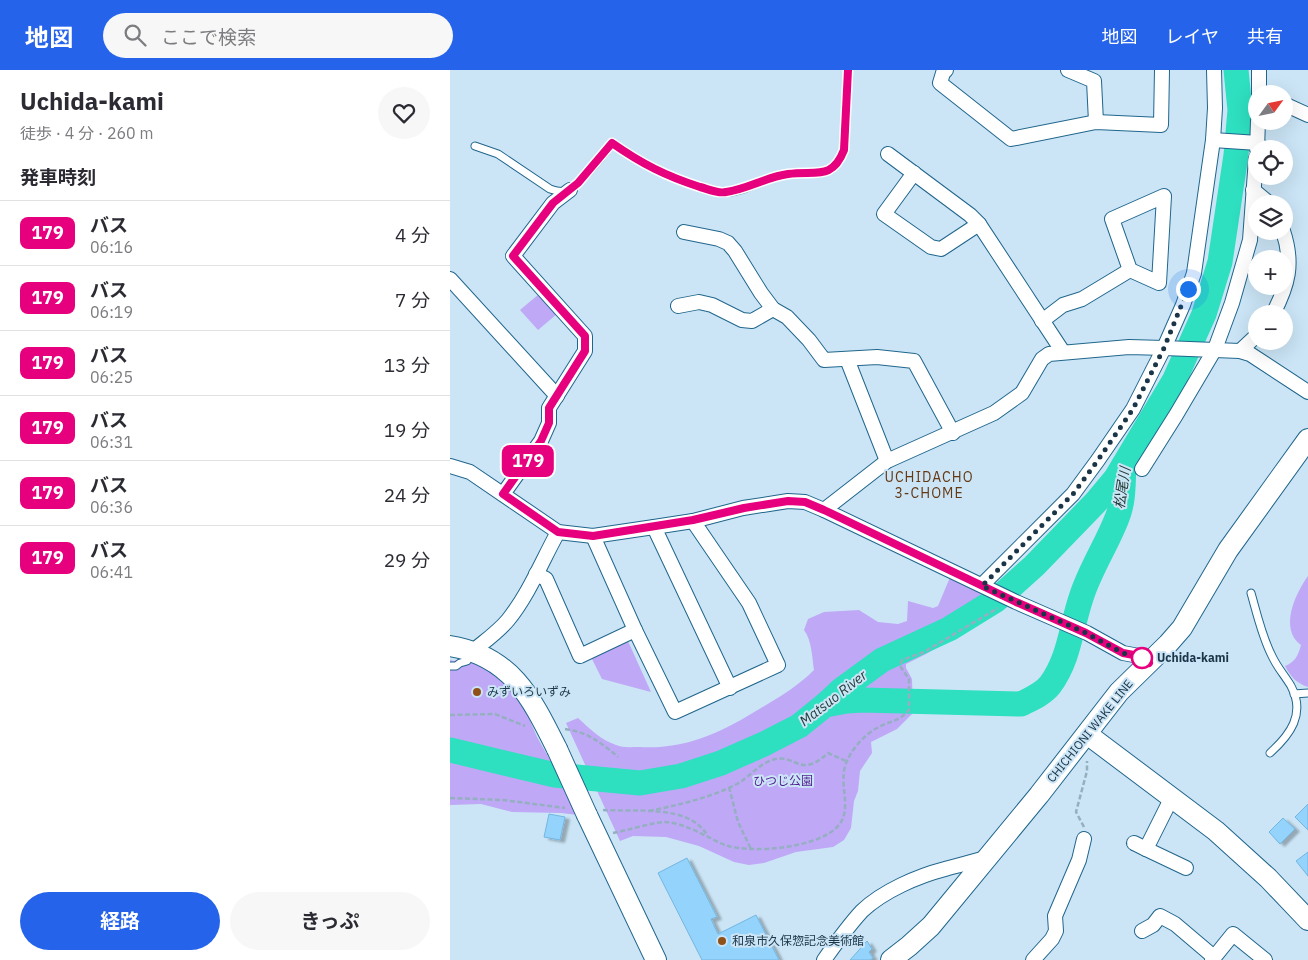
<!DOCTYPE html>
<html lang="ja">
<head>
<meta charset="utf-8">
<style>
	body { margin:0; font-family:"IBM Plex Sans","Noto Sans JP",sans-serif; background:#f7f7f7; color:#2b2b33; height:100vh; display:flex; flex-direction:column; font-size:19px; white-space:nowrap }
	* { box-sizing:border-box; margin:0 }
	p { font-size:16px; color:#7c7c81 }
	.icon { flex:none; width:28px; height:28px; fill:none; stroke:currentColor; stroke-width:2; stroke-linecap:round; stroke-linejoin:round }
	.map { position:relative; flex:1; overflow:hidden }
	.drawer { display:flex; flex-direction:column; background:#fff; width:450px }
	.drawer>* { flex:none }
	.badge { padding:0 10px; border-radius:8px; font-size:18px; line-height:32px }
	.needle { width:32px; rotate:57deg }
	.tools { position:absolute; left:798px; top:15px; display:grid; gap:10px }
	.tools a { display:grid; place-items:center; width:45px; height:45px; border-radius:50%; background:#fff; box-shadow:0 5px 20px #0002; font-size:25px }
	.you { position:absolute; width:25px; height:25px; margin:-12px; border:4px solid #fff; border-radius:50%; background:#1a73e8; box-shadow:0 0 0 8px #1a73e833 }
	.map>.badge { position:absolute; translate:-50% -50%; box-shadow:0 0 0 2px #fff }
	h2 { padding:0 20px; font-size:19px; line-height:45px }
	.round { display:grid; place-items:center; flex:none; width:52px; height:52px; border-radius:26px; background:#f7f7f7 }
	.summary { display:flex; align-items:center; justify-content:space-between; height:85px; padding:0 20px }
	h1 { font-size:24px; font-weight:700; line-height:38px }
	.button { display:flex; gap:10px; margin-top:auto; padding:10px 20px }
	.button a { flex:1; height:58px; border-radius:30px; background:#2563eb; color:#fff; font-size:20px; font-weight:700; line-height:58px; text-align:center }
	.button a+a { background:#f7f7f7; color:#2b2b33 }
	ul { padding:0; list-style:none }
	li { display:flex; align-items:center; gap:15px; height:65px; padding:0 20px; border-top:1px solid #e1e1e2 }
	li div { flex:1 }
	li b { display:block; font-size:19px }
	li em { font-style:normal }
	li .badge { min-width:55px; font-weight:700; text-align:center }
	header { display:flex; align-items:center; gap:30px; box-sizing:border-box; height:70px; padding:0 25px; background:#2563eb; color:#fff }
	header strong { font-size:24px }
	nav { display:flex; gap:28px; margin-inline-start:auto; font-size:18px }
	.search { width:350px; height:45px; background:#f7f7f7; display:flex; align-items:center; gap:12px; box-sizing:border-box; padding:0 18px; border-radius:28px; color:#7c7c81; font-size:19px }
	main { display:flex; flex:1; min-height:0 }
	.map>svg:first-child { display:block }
	.green { fill:#bfa8f6 }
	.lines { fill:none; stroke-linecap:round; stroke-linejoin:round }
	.river { stroke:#2edfc0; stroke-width:25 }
	.building { fill:#94d3fb; stroke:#73b6e0; filter:url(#shadow) }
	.lane-casing { stroke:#20668c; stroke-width:9 }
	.street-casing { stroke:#20668c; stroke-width:16 }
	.secondary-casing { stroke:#20668c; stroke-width:22 }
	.path { stroke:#95afc1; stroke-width:2.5; stroke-dasharray:5 2.5; stroke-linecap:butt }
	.lane { stroke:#fff; stroke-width:7 }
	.street { stroke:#fff; stroke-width:14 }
	.secondary { stroke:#fff; stroke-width:20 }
	.secondary-bridge-casing { stroke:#20668c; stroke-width:22; stroke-linecap:butt }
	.secondary-bridge { stroke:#fff; stroke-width:20 }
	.line-casing { stroke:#fff; stroke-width:11 }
	.line { stroke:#e6007e; stroke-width:8 }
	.walk { stroke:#1a3547; stroke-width:5; stroke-dasharray:0 9 }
	.stop-dot { fill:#fff; stroke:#e6007e; stroke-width:2.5 }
	.poi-dot { fill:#905118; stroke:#cbe5f6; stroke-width:2 }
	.labels { text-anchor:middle; stroke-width:4; stroke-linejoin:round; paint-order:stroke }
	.stop-label { font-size:12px; font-weight:bold; fill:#1a3547; stroke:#cbe5f6; text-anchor:start }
	.poi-label { font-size:12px; fill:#1a3547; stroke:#cbe5f6; text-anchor:start }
	.street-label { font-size:12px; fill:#1a3547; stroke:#cbe5f6 }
	.park-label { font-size:12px; fill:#501e90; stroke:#cbe5f6 }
	.neighbourhood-label { font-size:14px; letter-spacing:1px; fill:#653914; stroke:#cbe5f6 }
	.water-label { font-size:14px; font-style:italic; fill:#223c36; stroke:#cbe5f6 }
</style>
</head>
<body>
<header>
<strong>地図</strong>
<div class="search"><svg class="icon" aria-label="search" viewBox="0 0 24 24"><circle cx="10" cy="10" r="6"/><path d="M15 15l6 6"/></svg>ここで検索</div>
<nav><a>地図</a><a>レイヤ</a><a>共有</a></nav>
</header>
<main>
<section class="drawer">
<div class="summary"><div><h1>Uchida-kami</h1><p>徒歩 · 4 分 · 260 m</p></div><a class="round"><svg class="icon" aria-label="heart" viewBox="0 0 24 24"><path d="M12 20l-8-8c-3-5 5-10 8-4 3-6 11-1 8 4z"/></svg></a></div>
<h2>発車時刻</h2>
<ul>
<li><span class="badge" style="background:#e6007e;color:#fff">179</span><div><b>バス</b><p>06:16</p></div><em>4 分</em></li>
<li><span class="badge" style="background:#e6007e;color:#fff">179</span><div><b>バス</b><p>06:19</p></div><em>7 分</em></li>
<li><span class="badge" style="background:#e6007e;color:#fff">179</span><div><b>バス</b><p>06:25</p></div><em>13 分</em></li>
<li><span class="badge" style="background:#e6007e;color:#fff">179</span><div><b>バス</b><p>06:31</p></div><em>19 分</em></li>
<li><span class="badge" style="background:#e6007e;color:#fff">179</span><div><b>バス</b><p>06:36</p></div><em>24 分</em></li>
<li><span class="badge" style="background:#e6007e;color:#fff">179</span><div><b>バス</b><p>06:41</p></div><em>29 分</em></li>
</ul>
<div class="button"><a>経路</a><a>きっぷ</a></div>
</section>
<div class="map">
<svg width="858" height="890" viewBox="0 0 858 890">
	<defs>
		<filter id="shadow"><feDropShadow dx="4.5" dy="2.5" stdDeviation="1" flood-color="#0004"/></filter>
	</defs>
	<rect width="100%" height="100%" fill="#cbe5f6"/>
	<g class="green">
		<polygon points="89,224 107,244 88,260 70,240"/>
		<path d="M 501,505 L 566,532 L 476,584 L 456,594 L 456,598 L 462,609 L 463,643 L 447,659 L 421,672 L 422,683 L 410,701 L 408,721 L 404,731 L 401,758 L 394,770 L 383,777 L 346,782 L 314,793 L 299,795 L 284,792 L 249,776 L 216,767 L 183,766 L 170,771 L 116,653 L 128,648 C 140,659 151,670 166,675 C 172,678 182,677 189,677 C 236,680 272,662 311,638 C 330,627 349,615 364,600 C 362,587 362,571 354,560 L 358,549 L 374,542 L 409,540 L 428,552 L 448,554 L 457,551 L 458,531 L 483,538 L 488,536 Z"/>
		<path d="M 858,506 L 858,617 C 846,613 841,607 835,596 C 845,592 848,586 851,575 C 829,559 845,524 858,506 Z"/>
		<polygon points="177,569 201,622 152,609 140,585"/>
		<polygon points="17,585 51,608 71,629 87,667 116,718 128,745 111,743 62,742 31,734 0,735 0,590 4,591"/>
	</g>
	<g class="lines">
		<g class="river">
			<path d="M 375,635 L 397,631 L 412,630 L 571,634 C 581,629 593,624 600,615 C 620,588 621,556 632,525 C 641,498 657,474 667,448 C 674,431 673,413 674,395"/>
			<polyline points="0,680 105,705 190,713 231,706 271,693 314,674 349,656 375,635 391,620 432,590 499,559 546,530 584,496 646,432 666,408 724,311 754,244 770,192 786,85 790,40 786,0"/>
		</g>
	</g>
	<g class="building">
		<polygon points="858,734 858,760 845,747"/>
		<polygon points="99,744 115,747 110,770 94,767"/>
		<polygon points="833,748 845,759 830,774 819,762"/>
		<polygon points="858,782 858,806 846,791"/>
		<polygon points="237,788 267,847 261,849 268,864 306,845 329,890 252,890 208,803"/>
		<polygon points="417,871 422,879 419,882 423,888 420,890 400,890"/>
	</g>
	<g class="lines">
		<defs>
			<g id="lane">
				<path d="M 25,76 L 48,84 L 100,119 C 106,121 113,123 119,120 C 130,115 154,83 163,73 C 191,93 216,106 248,116 C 256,119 266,123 274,123 C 296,122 315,107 337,104 C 364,100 382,111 394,80 L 398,0"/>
				<path d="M 801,523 C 807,544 812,567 822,586 C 827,597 835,606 841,616 C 856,644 840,665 820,683"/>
				<polyline points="0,596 6,596 10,593 17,591 21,584"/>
				<polyline points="844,624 858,623"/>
			</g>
			<g id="street">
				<polyline points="496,0 493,3 490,13 561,69 646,52 711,55 712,0"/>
				<polyline points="618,0 644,11 646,52"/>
				<polyline points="809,24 809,0"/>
				<polyline points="834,34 858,45"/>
				<polyline points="763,70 808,73"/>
				<polyline points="807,79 808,51"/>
				<polyline points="438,84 520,145 529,154 613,282"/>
				<polyline points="464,103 434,144 481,177 491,179 529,154"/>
				<polyline points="803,120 820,134"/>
				<polygon points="714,126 709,213 680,200 662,149"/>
				<polyline points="234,162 269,169 278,173 285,181 311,223 323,239 337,247 359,270 374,290 427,287 464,291 503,363"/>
				<polyline points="0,209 107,326"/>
				<polyline points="228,236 249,232 262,235 292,250 302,251 323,239"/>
				<path d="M 823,244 C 838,215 844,194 833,161"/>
				<polyline points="592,251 613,235 632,229 680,200"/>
				<polyline points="790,281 806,266"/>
				<polyline points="397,289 437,391"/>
				<polyline points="0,396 20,402 108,462 143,466 204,457 243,451 293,438 338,431 355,432 374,440 566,532 637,563 673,583 689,586 699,593"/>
				<polyline points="692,399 726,345 765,279 782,233 800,170 806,88"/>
				<polyline points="53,424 91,371 99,353 99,338 135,281 135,266 63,186 103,133 120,120"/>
				<polyline points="374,440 437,391 544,343 572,323 592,289 599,284 679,277 714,278 733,235 744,203 763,70 765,38 764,0"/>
				<polyline points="204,457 280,618"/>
				<polyline points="143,466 185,560 225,642 328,595 299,533 243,451"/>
				<polyline points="86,504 96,509 130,586 185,560"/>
				<polyline points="532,515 623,424 648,390 683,339 714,278 790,281 800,284 858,322"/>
				<path d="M 23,581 C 35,571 48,562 58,550 C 79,524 92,491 108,462"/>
				<polyline points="722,727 696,779 736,798"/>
				<polyline points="684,773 696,779"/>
				<polyline points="692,861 703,855 710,846 725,854 764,887"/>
				<path d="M 374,890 C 386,873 398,856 412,841 C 433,821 468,806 495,799 C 509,795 522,792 536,788"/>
				<polyline points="583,890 602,869 606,861 605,846 629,790 634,769"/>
				<polyline points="762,890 783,864 815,890"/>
			</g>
			<g id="secondary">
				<path d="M 0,576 C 62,586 82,629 107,679"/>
				<polyline points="637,664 766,761 818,808 858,850"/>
				<polyline points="137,745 206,890"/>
				<polyline points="441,890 459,876 481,856 589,725 669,622 718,574 732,558 778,480 858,369"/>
			</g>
		</defs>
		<use href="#lane" class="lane-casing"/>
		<use href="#street" class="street-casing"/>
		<use href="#secondary" class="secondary-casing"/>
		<g class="path">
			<polyline points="0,645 45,644 75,656"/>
			<path d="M 115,659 C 137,662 152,673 168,687"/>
			<polyline points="279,717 288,752 301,779"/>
			<polyline points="0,728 53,730 115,738"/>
			<path d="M 153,740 C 185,742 239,734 257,765"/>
			<path d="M 199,741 C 228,735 260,728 287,714 C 299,707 308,695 322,690 C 346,682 349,710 378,683 L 396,691"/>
			<polyline points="634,757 626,742 637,701 637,691"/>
			<path d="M 163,763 C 175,761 204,752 215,752 C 236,753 256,767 275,775 C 302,784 363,778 385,759 C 406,741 386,714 397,691 C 402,679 415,664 427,658 C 441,650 447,653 459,640 L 459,609 L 450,596 L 452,590 L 474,582 L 548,538"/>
		</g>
		<use href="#lane" class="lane"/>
		<use href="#street" class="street"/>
		<use href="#secondary" class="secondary"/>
		<defs>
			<polyline id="secondary-bridge" points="107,679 137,745"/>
		</defs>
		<use href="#secondary-bridge" class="secondary-bridge-casing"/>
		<use href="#secondary-bridge" class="secondary-bridge"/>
	</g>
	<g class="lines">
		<defs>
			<path id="line" d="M 398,0 L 394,80 C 382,111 365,100 338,104 C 316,107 298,119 276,122 C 268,124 258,119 250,117 C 216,106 192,94 162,73 L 128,113 L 103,133 L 63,186 L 135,266 L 135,281 L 99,338 L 99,353 L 91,371 L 53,424 L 108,462 L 143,466 L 243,450 L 294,438 L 338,431 L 355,432 L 374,440 L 566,532 L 636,563 L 673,583 L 689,586 L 699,593"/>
		</defs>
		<use href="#line" class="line-casing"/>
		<use href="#line" class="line"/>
		<polyline class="walk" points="692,588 673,583 636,563 532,516 623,424 648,390 683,339 714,278 738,219"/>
	</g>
	<circle class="stop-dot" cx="692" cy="588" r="10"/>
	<g class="poi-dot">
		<circle cx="27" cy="622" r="5"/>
		<circle cx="272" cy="871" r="5"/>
	</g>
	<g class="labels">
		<g class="stop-label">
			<text x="707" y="592">Uchida-kami</text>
		</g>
		<g class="poi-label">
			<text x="37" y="626">みずいろいずみ</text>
			<text x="282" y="875">和泉市久保惣記念美術館</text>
		</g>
		<g class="street-label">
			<text transform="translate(640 661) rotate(-51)" y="4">CHICHIONI WAKE LINE</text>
		</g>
		<g class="park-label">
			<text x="333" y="715">ひつじ公園</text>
		</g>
		<g class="neighbourhood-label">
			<text x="479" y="412">UCHIDACHO<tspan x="479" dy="16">3-CHOME</tspan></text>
		</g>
		<g class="water-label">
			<text transform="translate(672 418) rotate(-81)" y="5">松尾川</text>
			<text transform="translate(383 628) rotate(-38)" y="5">Matsuo River</text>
		</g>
	</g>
</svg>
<div class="tools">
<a><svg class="needle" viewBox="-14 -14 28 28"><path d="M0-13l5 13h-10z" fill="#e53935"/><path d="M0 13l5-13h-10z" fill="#7c7c81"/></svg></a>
<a><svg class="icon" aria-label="locate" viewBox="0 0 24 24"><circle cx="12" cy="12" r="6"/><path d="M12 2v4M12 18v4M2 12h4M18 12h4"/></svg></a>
<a><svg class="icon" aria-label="layers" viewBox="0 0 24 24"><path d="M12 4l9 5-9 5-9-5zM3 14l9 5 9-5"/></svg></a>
<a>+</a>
<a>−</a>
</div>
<div class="you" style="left:738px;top:219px"></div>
<b class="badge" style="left:78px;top:391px;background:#e6007e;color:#fff">179</b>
</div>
</main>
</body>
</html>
